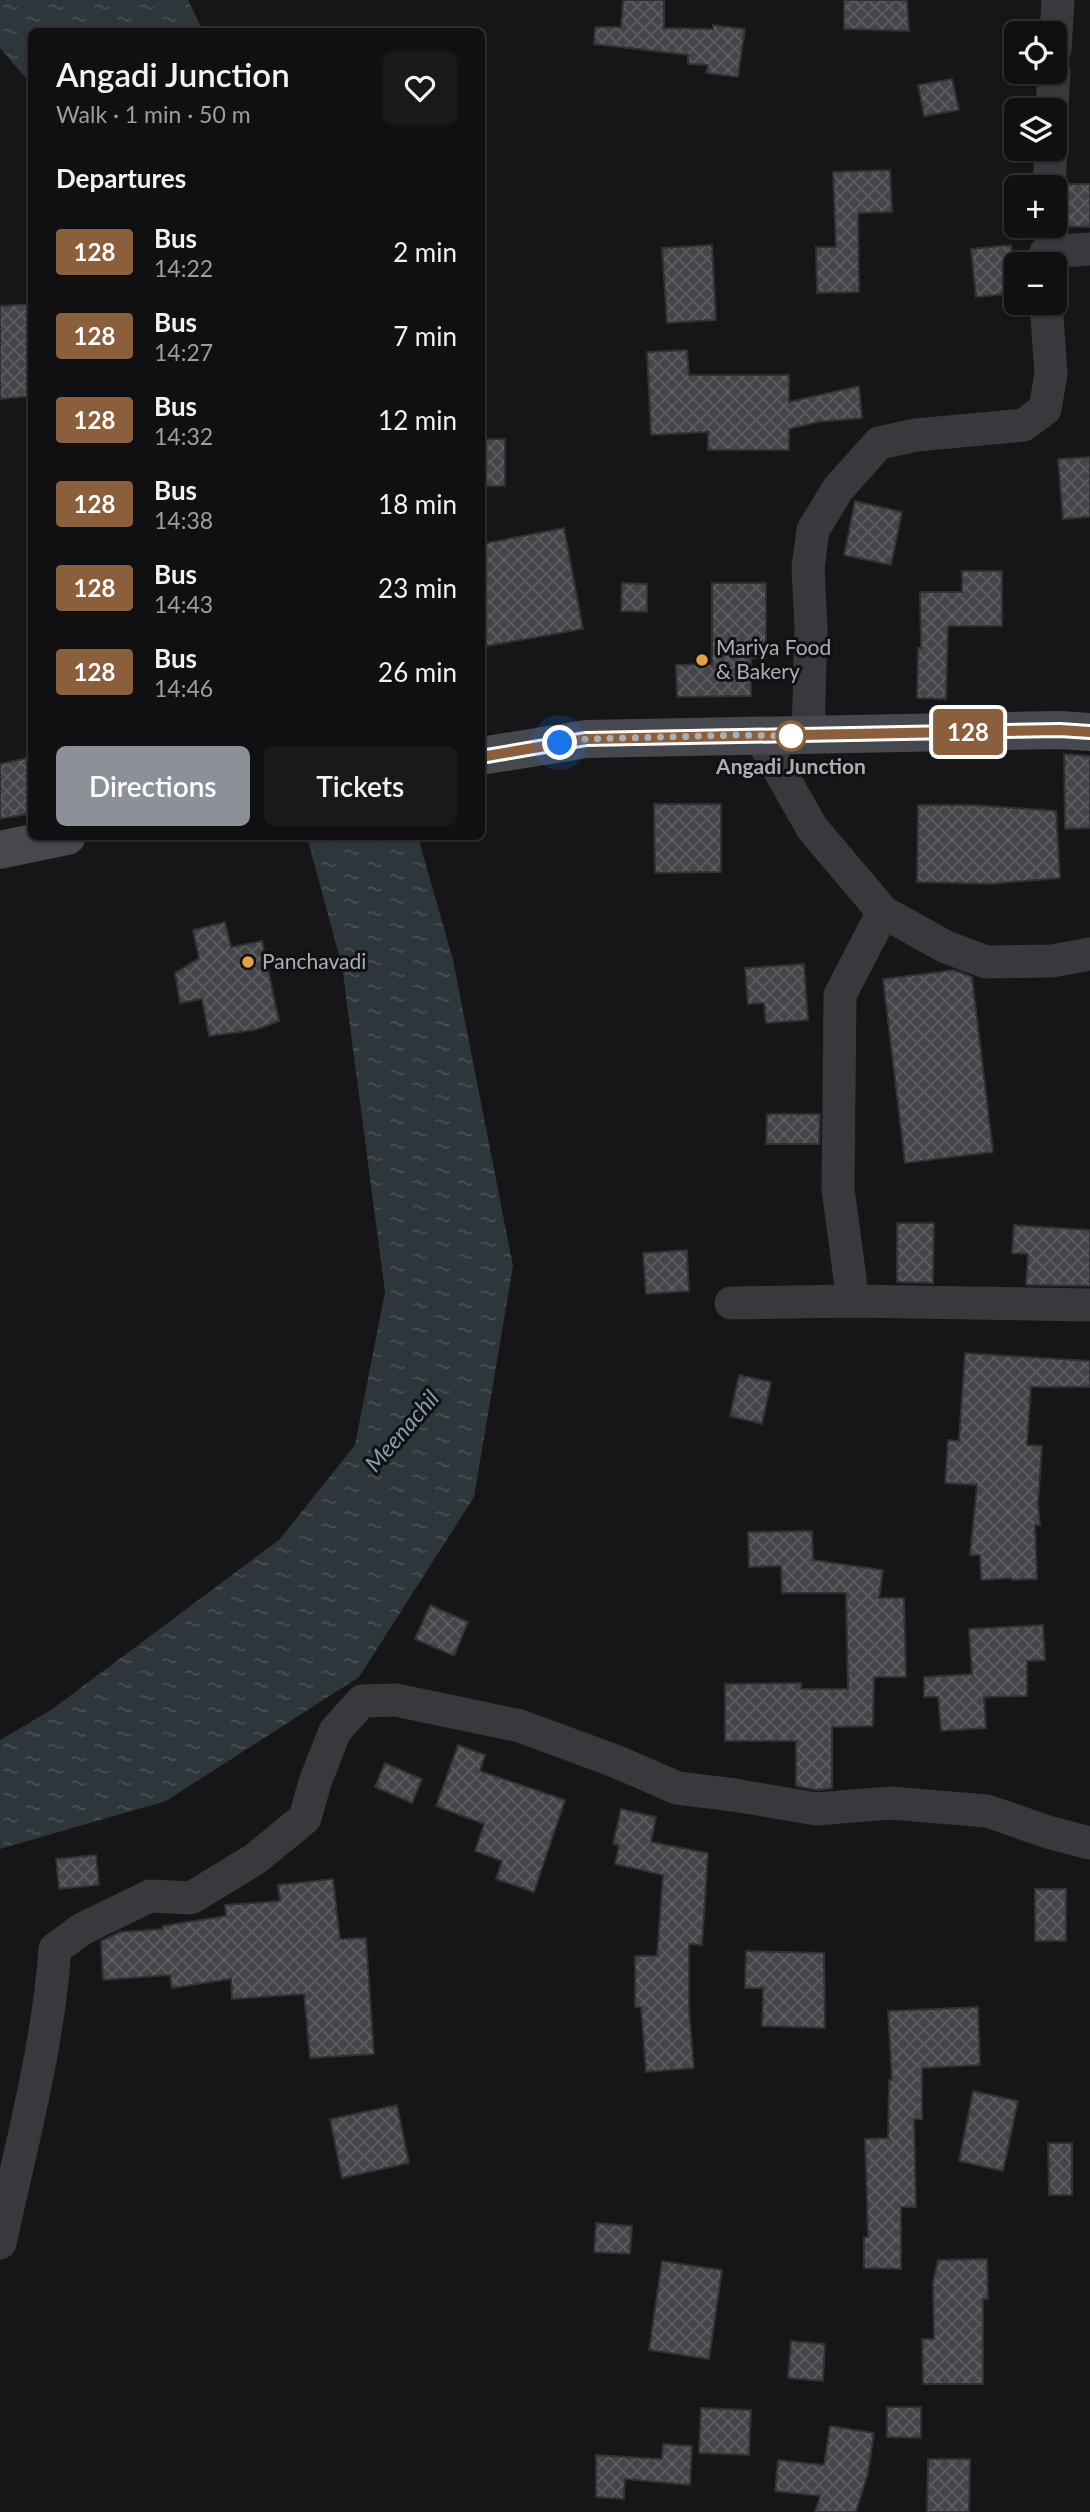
<!DOCTYPE html>
<html lang="en">
<head>
<meta charset="utf-8">
<style>
	body { margin:0; font-family:Lato,sans-serif; background:#19191b; color:#f1f3f6; height:100vh; display:flex; flex-direction:column; font-size:26px; white-space:nowrap }
	* { box-sizing:border-box; margin:0 }
	p { font-size:23px; color:#9c9d9f }
	.icon { flex:none; width:38px; height:38px; fill:none; stroke:currentColor; stroke-width:2; stroke-linecap:round; stroke-linejoin:round }
	.map { position:relative; flex:1; overflow:hidden }
	.details { position:absolute; left:28px; top:28px; width:457px; height:812px; display:flex; flex-direction:column; background:#101012; border-radius:10px; box-shadow:0 2px 5px #0004,0 0 0 2px #303032 }
	.details>* { flex:none }
	.badge { padding:0 14px; border-radius:5px; font-size:24px; line-height:46px }
	.tools { position:absolute; left:1004px; top:21px; display:grid; gap:14px }
	.tools a { display:grid; place-items:center; width:63px; height:63px; border-radius:10px; background:#101012; box-shadow:0 2px 5px #0004,0 0 0 2px #303032; font-size:35px }
	.you { position:absolute; width:35px; height:35px; margin:-18px; border:5px solid #fff; border-radius:50%; background:#1a73e8; box-shadow:0 0 0 10px #1a73e833 }
	.map>.badge { position:absolute; translate:-50% -50%; box-shadow:0 0 0 4px #fff }
	h2 { padding:0 28px; font-size:26px; line-height:63px }
	.round { display:grid; place-items:center; flex:none; width:74px; height:74px; border-radius:10px; background:#19191b }
	.summary { display:flex; align-items:center; justify-content:space-between; height:119px; padding:0 28px }
	h1 { font-size:33px; font-weight:600; line-height:52px }
	.action { display:flex; gap:14px; margin-top:auto; padding:14px 28px }
	.action a { flex:1; height:80px; border-radius:10px; background:#8c9099; color:#fff; font-size:28px; font-weight:600; line-height:80px; text-align:center }
	.action a+a { background:#19191b; color:#f1f3f6 }
	ul { padding:0; list-style:none }
	li { display:flex; align-items:center; gap:21px; height:84px; padding:0 28px }
	li div { flex:1 }
	li b { display:block; font-size:26px }
	li em { font-style:normal }
	li .badge { min-width:77px; font-weight:700; text-align:center }
	.map>svg:first-child { display:block }
	.water { fill:url(#water-ripples) }
	.building { fill:url(#building-cross-hatch); stroke:#303134; stroke-width:2 }
	.lines { fill:none; stroke-linecap:round; stroke-linejoin:round }
	.minor { stroke:#38393d; stroke-width:33 }
	.secondary { stroke:#46484d; stroke-width:38 }
	.line-casing { stroke:#fff; stroke-width:16 }
	.line { stroke:#8b5e3c; stroke-width:10 }
	.walk { stroke:#a9afb7; stroke-width:7; stroke-dasharray:0 12.6 }
	.poi-dot { fill:#e4a143; stroke:#111113; stroke-width:2.5 }
	.stop-dot { fill:#fff; stroke:#8b5e3c; stroke-width:3.5 }
	.labels { text-anchor:middle; stroke-width:6; stroke-linejoin:round; paint-order:stroke }
	.poi-label { font-size:21px; fill:#a9afb7; stroke:#111113; text-anchor:start }
	.stop-label { font-size:21px; font-weight:bold; fill:#a9afb7; stroke:#111113 }
	.water-label { font-size:23px; font-style:italic; fill:#839eaf; stroke:#111113 }
</style>
</head>
<body>
<div class="map">
<svg width="1090" height="2512" viewBox="0 0 1090 2512">
	<defs>
		<pattern id="water-ripples" width="26" height="14" patternUnits="userSpaceOnUse" patternTransform="scale(1.75)"><rect width="26" height="14" fill="#2d363b"/><path d="M2 4q2-2 4 0t4 0M15 11q2-2 4 0t4 0" fill="none" stroke="#495155"/></pattern>
		<pattern id="building-cross-hatch" width="8" height="8" patternUnits="userSpaceOnUse" patternTransform="scale(1.75)"><rect width="8" height="8" fill="#434548"/><path d="M0 0l8 8M0 8l8-8" fill="none" stroke="#5b5d60"/></pattern>
	</defs>
	<rect width="100%" height="100%" fill="#161618"/>
	<g class="water">
		<polygon points="0,0 188,0 203,31 32,32 31,84 0,48"/>
		<polygon points="307,837 418,837 453,960 513,1266 474,1497 359,1677 166,1801 0,1849 0,1740 51,1710 280,1539 355,1445 385,1292 342,966"/>
	</g>
	<g class="building">
		<polygon points="623,0 664,0 664,28 713,29 713,25 745,29 738,77 706,73 708,65 688,64 688,55 594,44 595,27 621,27"/>
		<polygon points="844,0 907,0 909,31 844,29"/>
		<polygon points="952,79 959,110 924,116 918,85"/>
		<polygon points="890,170 892,212 858,213 859,292 817,293 816,247 836,247 833,172"/>
		<polygon points="1068,184 1090,184 1090,227 1055,226 1055,205 1065,198"/>
		<polygon points="712,245 716,320 667,323 662,248"/>
		<polygon points="1011,245 1016,293 976,297 971,249"/>
		<polygon points="32,304 32,396 0,399 0,306"/>
		<polygon points="687,350 689,375 789,375 789,402 859,386 862,418 818,422 789,429 789,450 708,450 708,432 651,435 647,352"/>
		<rect x="481" y="439" width="24" height="47"/>
		<polygon points="1090,457 1090,517 1063,519 1058,459"/>
		<polygon points="855,501 902,512 891,565 844,555"/>
		<polygon points="564,528 583,629 481,647 481,544"/>
		<polygon points="962,571 1002,571 1002,626 948,626 946,699 917,698 918,648 921,648 920,592 962,592"/>
		<polygon points="622,583 647,584 647,612 621,611"/>
		<polygon points="712,583 766,583 766,658 751,658 751,696 677,697 676,665 712,664"/>
		<polygon points="1064,754 1090,756 1090,828 1065,829"/>
		<polygon points="32,757 32,813 0,819 0,764"/>
		<polygon points="654,804 721,804 721,872 655,873"/>
		<polygon points="918,805 973,805 1056,811 1060,878 990,884 917,882"/>
		<polygon points="225,922 231,947 262,941 279,1021 255,1030 209,1036 202,999 180,1003 175,973 199,958 193,930"/>
		<polygon points="804,964 808,1020 766,1023 764,1003 748,1004 745,968"/>
		<polygon points="954,970 972,977 993,1152 905,1163 883,979"/>
		<polygon points="767,1114 820,1114 819,1144 766,1144"/>
		<polygon points="897,1223 934,1223 933,1283 897,1282"/>
		<polygon points="1014,1225 1090,1230 1090,1286 1026,1285 1028,1254 1012,1253"/>
		<polygon points="687,1250 689,1291 646,1294 643,1253"/>
		<polygon points="965,1353 1090,1361 1090,1387 1031,1387 1027,1445 1042,1446 1038,1504 1040,1525 1035,1525 1037,1579 1012,1580 1011,1578 981,1580 980,1555 970,1555 977,1485 945,1483 948,1440 959,1441"/>
		<polygon points="739,1375 771,1382 762,1424 730,1416"/>
		<polygon points="812,1531 813,1560 883,1570 879,1598 904,1598 906,1677 874,1677 873,1726 832,1727 832,1788 817,1790 796,1786 796,1741 725,1741 725,1684 801,1683 801,1689 848,1689 846,1593 782,1593 781,1566 749,1567 748,1532"/>
		<polygon points="430,1605 468,1622 454,1656 415,1639"/>
		<polygon points="1043,1625 1045,1660 1027,1661 1027,1696 984,1697 986,1728 941,1731 938,1697 924,1697 924,1677 972,1674 969,1629"/>
		<polygon points="458,1745 485,1755 480,1771 565,1800 534,1892 496,1879 502,1861 475,1851 484,1824 436,1806"/>
		<polygon points="385,1763 422,1779 412,1803 375,1787"/>
		<polygon points="621,1809 656,1817 651,1842 708,1853 702,1945 689,1944 689,2011 694,2068 646,2072 641,2007 635,2007 635,1956 657,1956 663,1875 615,1864 619,1845 613,1844"/>
		<polygon points="96,1855 99,1885 59,1889 56,1859"/>
		<polygon points="333,1879 340,1939 366,1938 374,2054 310,2058 304,1994 232,1999 231,1979 172,1988 170,1975 103,1980 101,1941 120,1932 163,1929 162,1926 226,1916 225,1905 280,1901 278,1885"/>
		<rect x="1035" y="1889" width="31" height="52"/>
		<polygon points="746,1951 824,1953 825,2028 762,2026 763,1988 745,1988"/>
		<polygon points="978,2007 980,2065 922,2068 922,2119 914,2119 916,2207 901,2207 901,2269 864,2268 864,2237 868,2237 865,2139 888,2138 889,2080 892,2080 888,2011"/>
		<polygon points="973,2091 1018,2101 1003,2171 959,2161"/>
		<polygon points="397,2105 409,2163 342,2178 330,2119"/>
		<polygon points="1048,2143 1072,2143 1072,2195 1049,2195"/>
		<polygon points="596,2223 632,2226 630,2254 594,2252"/>
		<polygon points="987,2259 988,2299 983,2299 983,2384 923,2384 922,2339 934,2339 933,2282 938,2260"/>
		<polygon points="662,2261 722,2270 709,2359 649,2350"/>
		<polygon points="791,2341 825,2344 823,2381 788,2378"/>
		<polygon points="887,2407 921,2407 921,2438 887,2437"/>
		<polygon points="701,2408 751,2410 749,2455 699,2453"/>
		<polygon points="830,2426 874,2433 868,2473 856,2512 815,2512 820,2496 775,2491 778,2460 824,2465"/>
		<polygon points="663,2444 692,2446 690,2485 625,2479 624,2499 596,2497 596,2455 662,2459"/>
		<polygon points="928,2459 970,2459 969,2512 927,2512"/>
	</g>
	<g class="lines">
		<g class="minor">
			<polyline points="1055,50 1058,0"/>
			<polyline points="1052,110 1054,72"/>
			<polyline points="1049,187 1051,149"/>
			<polyline points="1046,252 1090,249"/>
			<polyline points="808,735 811,628 808,568 813,530 838,489 879,443 916,435 1024,425 1045,409 1051,374 1046,303"/>
			<polyline points="760,736 812,828 883,912 946,947 986,962 1052,961 1090,954"/>
			<polyline points="853,1301 838,1189 840,995 883,912"/>
			<polyline points="731,1303 853,1301 1090,1305"/>
			<path d="M 0,2243 C 21,2146 48,2048 55,1949 L 82,1929 L 150,1896 L 191,1898 L 255,1859 L 305,1818 L 315,1782 L 335,1731 L 362,1701 L 396,1700 L 520,1726 L 615,1761 L 677,1788 L 734,1795 L 816,1809 L 891,1803 L 987,1811 L 1051,1833 L 1090,1843"/>
		</g>
		<g class="secondary">
			<polyline points="481,756 586,739 1060,730 1090,732"/>
			<polyline points="0,850 67,836"/>
		</g>
	</g>
	<g class="lines">
		<defs>
			<polyline id="line" points="481,757 586,739 1060,730 1090,732"/>
		</defs>
		<use href="#line" class="line-casing"/>
		<use href="#line" class="line"/>
		<polyline class="walk" points="560,743 586,739 739,735 791,736"/>
	</g>
	<g class="poi-dot">
		<circle cx="702" cy="660" r="7"/>
		<circle cx="248" cy="962" r="7"/>
	</g>
	<circle class="stop-dot" cx="791" cy="736" r="14"/>
	<g class="labels">
		<g class="poi-label">
			<text x="716" y="655">Mariya Food<tspan x="716" dy="24">&amp; Bakery</tspan></text>
			<text x="262" y="969">Panchavadi</text>
		</g>
		<g class="stop-label">
			<text x="791" y="774">Angadi Junction</text>
		</g>
		<g class="water-label">
			<text transform="translate(402 1431) rotate(-49)" y="8">Meenachil</text>
		</g>
	</g>
</svg>
<div class="tools">
<a><svg class="icon" aria-label="locate" viewBox="0 0 24 24"><circle cx="12" cy="12" r="6"/><path d="M12 2v4M12 18v4M2 12h4M18 12h4"/></svg></a>
<a><svg class="icon" aria-label="layers" viewBox="0 0 24 24"><path d="M12 4l9 5-9 5-9-5zM3 14l9 5 9-5"/></svg></a>
<a>+</a>
<a>−</a>
</div>
<div class="you" style="left:560px;top:743px"></div>
<b class="badge" style="left:968px;top:732px;background:#8b5e3c;color:#fff">128</b>
<section class="details">
<div class="summary"><div><h1>Angadi Junction</h1><p>Walk · 1 min · 50 m</p></div><a class="round"><svg class="icon" aria-label="heart" viewBox="0 0 24 24"><path d="M12 20l-8-8c-3-5 5-10 8-4 3-6 11-1 8 4z"/></svg></a></div>
<h2>Departures</h2>
<ul>
<li><span class="badge" style="background:#8b5e3c;color:#fff">128</span><div><b>Bus</b><p>14:22</p></div><em>2 min</em></li>
<li><span class="badge" style="background:#8b5e3c;color:#fff">128</span><div><b>Bus</b><p>14:27</p></div><em>7 min</em></li>
<li><span class="badge" style="background:#8b5e3c;color:#fff">128</span><div><b>Bus</b><p>14:32</p></div><em>12 min</em></li>
<li><span class="badge" style="background:#8b5e3c;color:#fff">128</span><div><b>Bus</b><p>14:38</p></div><em>18 min</em></li>
<li><span class="badge" style="background:#8b5e3c;color:#fff">128</span><div><b>Bus</b><p>14:43</p></div><em>23 min</em></li>
<li><span class="badge" style="background:#8b5e3c;color:#fff">128</span><div><b>Bus</b><p>14:46</p></div><em>26 min</em></li>
</ul>
<div class="action"><a>Directions</a><a>Tickets</a></div>
</section>
</div>
</body>
</html>
